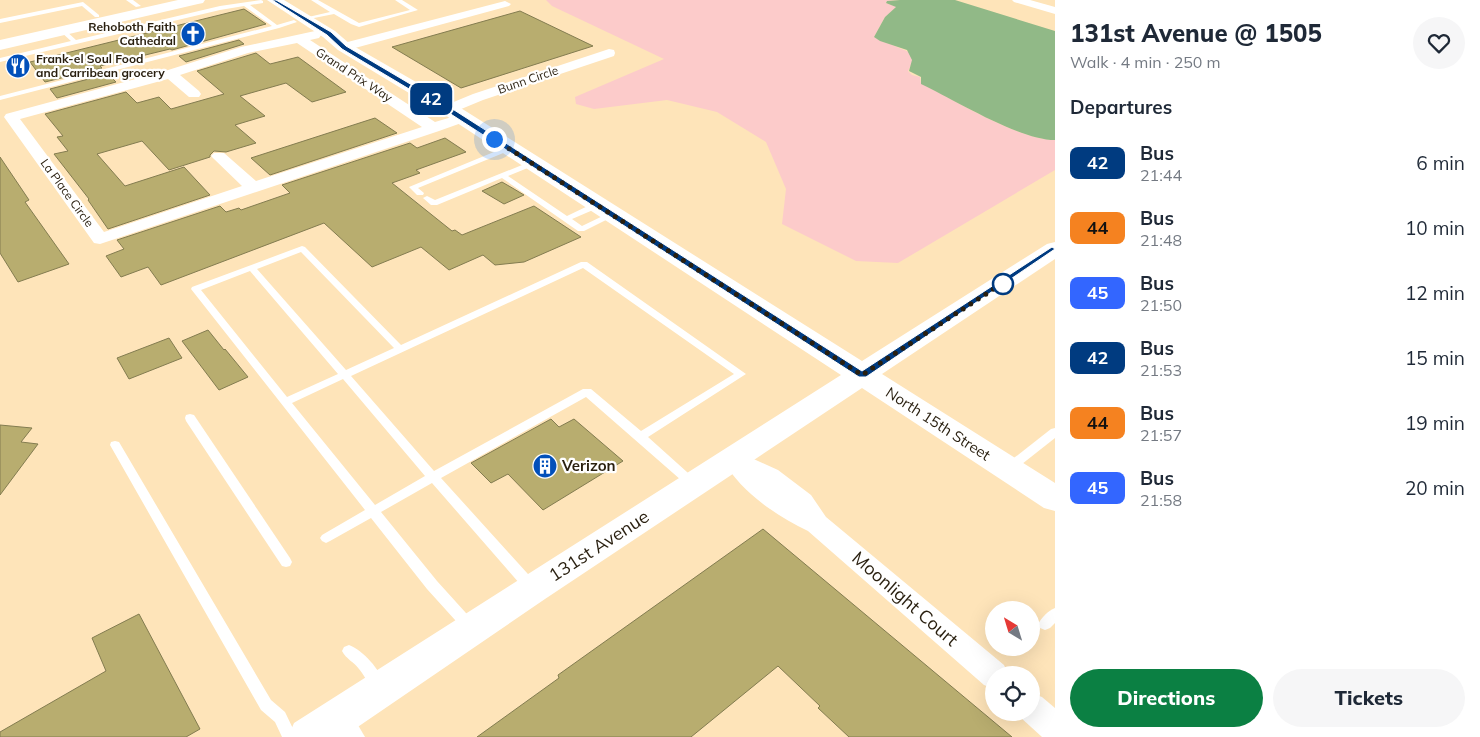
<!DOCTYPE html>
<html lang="en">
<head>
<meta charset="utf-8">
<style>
	body { margin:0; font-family:Mulish,sans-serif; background:#f6f6f7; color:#1f2937; height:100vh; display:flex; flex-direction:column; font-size:19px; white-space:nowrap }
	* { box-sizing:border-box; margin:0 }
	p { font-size:16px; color:#747a83 }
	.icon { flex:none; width:28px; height:28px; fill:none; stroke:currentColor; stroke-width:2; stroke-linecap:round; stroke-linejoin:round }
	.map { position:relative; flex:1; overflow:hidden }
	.panel { display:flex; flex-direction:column; background:#fff; width:425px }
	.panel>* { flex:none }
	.badge { padding:0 10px; border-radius:8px; font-size:18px; line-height:32px }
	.needle { width:32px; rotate:322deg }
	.buttons { position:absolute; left:985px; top:601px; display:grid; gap:10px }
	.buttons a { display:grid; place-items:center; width:55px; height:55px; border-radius:50%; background:#fff; box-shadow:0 5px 20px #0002; font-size:25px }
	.you { position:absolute; width:25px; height:25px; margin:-12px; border:4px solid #fff; border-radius:50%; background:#1a73e8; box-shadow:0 0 0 8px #1a73e833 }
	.map>.badge { position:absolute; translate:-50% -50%; box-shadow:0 0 0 2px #fff }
	h2 { padding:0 15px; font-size:19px; line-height:45px }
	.round { display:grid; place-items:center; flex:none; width:52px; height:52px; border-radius:26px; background:#f6f6f7 }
	.overview { display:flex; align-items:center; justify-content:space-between; height:85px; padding:0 15px }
	h1 { font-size:24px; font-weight:800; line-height:38px }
	.action { display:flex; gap:10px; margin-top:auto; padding:10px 15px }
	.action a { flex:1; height:58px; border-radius:30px; background:#0b8043; color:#fff; font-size:20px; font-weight:800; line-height:58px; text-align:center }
	.action a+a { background:#f6f6f7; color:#1f2937 }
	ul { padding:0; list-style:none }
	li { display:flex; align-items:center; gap:15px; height:65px; padding:0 15px }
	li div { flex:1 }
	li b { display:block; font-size:19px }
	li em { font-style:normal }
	li .badge { min-width:55px; font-weight:700; text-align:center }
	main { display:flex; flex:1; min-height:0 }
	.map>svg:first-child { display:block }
	.green { fill:#fccbca }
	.water { fill:#91b987 }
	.building { fill:#b8ad6f; stroke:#837c50 }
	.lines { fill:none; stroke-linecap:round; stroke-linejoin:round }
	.lane { fill:#fff; fill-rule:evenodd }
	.street { fill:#fff; fill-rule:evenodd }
	.secondary { fill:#fff; fill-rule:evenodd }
	.line { fill:#003b80; stroke:#fff }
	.walk { stroke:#291f0f; stroke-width:5; stroke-dasharray:0 9 }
	.stop-dot { fill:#fff; stroke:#003b80; stroke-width:2.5 }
	.labels { text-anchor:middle; stroke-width:4.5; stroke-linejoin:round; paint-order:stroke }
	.far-poi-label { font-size:12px; font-weight:bold; fill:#291f0f; stroke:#fff; text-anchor:end }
	.far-street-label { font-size:12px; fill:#291f0f; stroke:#fff }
	.street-label { font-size:15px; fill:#291f0f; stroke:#fff }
	.poi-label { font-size:15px; font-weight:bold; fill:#291f0f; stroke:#fff; text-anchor:start }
	.near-street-label { font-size:18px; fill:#291f0f; stroke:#fff }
</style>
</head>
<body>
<main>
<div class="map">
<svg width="1055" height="737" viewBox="0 0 1055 737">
	<rect width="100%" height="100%" fill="#fee4b9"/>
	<path class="green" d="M 546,0 L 900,0 L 887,1 L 886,3 L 897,7 L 885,17 L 874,37 L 911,53 L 913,61 L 908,71 L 912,75 L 920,77 L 921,83 C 954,100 1019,140 1055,140 L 1055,170 L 898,263 L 856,261 L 782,224 L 786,189 L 766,142 L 717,112 L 667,100 L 594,109 L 576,104 L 575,97 L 664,59 L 552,6 Z"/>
	<path class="water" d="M 900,0 L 955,0 L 1055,31 L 1055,140 C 1019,140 955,100 921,84 L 921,77 L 909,71 L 912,60 L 907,50 L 880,41 L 874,37 L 885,17 L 896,7 L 886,3 L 887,1 Z"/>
	<g class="building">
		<polygon points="244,9 266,24 172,50 170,49 100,66 102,68 45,82 30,62"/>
		<polygon points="520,11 593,46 461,88 392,47"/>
		<polygon points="239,40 244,44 186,62 179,56"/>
		<polygon points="256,53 270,64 298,57 346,92 312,102 286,83 240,96 265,116 235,125 256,143 226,152 214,151 210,155 210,157 169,170 142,141 97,154 125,186 184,167 210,195 108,229 88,200 89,199 54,154 68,151 57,137 63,136 45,114 126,92 137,103 159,97 171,109 224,94 197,71"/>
		<polygon points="108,74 116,82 57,98 50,89"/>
		<polygon points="375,118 397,133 270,175 251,158"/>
		<polygon points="445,138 466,152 416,170 420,173 392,183 452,231 455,230 462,235 534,206 581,237 524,262 495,265 483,255 449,270 421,247 372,267 324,223 161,285 148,267 121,277 106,256 124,249 117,240 220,206 226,212 239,208 241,210 290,193 282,185 410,143 417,148"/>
		<polygon points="0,157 29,200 25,202 69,264 18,282 0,253"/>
		<polygon points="502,182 514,189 524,195 504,204 482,191"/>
		<polygon points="208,330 224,350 225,349 248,377 219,390 182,341"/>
		<polygon points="169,338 182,358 129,379 117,358"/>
		<polygon points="551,419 559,427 574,419 623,461 543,510 508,474 491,483 471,463"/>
		<polygon points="0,425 32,428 21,442 38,444 0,495"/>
		<polygon points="763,529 1012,737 849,737 818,708 820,706 778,666 691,737 477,737 559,678 558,675"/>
		<polygon points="139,614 200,729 186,737 0,737 0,732 106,671 92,638"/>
	</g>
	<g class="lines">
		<g class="lane">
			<polygon points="126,0 133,0 141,6 136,7"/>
			<polygon points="261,0 263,1 263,3 250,5 277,25 294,20 297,22 279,28 0,100 0,96 272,26 244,6 220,10 0,62 0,58 71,41 61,32 61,30 65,30 76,40 220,6"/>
			<polygon points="311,0 318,0 359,23 410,10 395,0 402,0 418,10 359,27 351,24 334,14 304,20 304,18 330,12"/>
			<polygon points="83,2 99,15 99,17 95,17 82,6 0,23 0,19"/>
			<polygon points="506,147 513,149 418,188 424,193 423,195 417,195 409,187"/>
			<polygon points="532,161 535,161 535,165 508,176 567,216 594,203 600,203 600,207 572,219 582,226 609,213 615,213 616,215 584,231 578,231 502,178 437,205 431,205 423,198 427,196 435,200"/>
			<path d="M 302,246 L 305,247 L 401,345 L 581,262 L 587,262 L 746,374 L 648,437 L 697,481 L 699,484 L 697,487 L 693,488 L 689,487 L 586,397 L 441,478 L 537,584 L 538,588 L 537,592 L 532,593 L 527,592 L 432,483 L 381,512 L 437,581 L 475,623 L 477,627 L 475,631 L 470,633 L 465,631 L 427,589 L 371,518 L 330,541 L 326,543 L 322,541 L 320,538 L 322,535 L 365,510 L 191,289 L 192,287 ZM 301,252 L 394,348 L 346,370 L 257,269 ZM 583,268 L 734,374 L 641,431 L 591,389 L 583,389 L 434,471 L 351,376 ZM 250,271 L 338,374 L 287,397 L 201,290 ZM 343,379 L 425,476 L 375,505 L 292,403 Z"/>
			<polygon points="190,414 194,415 290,558 292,562 290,566 286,567 282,566 186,421 185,418 186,415"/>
			<polygon points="1055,428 1055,438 1013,471 1005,471 1003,468 1005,465 1051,429"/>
			<polygon points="115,441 119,442 271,700 285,712 297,737 282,737 275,722 261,710 110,445 111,442"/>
			<path d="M 1055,608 L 1055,623 L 1050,628 L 1045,630 L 1040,628 L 1038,624 C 1042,617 1048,611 1055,608 Z"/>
			<path d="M 349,645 C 364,651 379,669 385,684 L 383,689 L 378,691 C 369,687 365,676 359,669 C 354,662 346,659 342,651 L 344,647 Z"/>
		</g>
		<g class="street">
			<polygon points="1012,0 1030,0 1055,7 1055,14 1014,2"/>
			<polygon points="505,1 511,4 509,6 344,51 338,47 340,44"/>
			<path d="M 315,31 L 321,35 L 319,38 L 310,40 L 435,122 L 462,114 L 467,115 L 469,118 L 467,121 L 439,131 L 100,244 L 94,243 L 4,117 L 6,114 L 165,71 L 241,47 ZM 297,43 L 422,127 L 256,181 L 224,153 L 214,153 L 211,156 L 214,159 L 242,186 L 104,232 L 20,119 L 168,79 L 189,97 L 199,97 L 201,94 L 199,91 L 180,75 L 248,53 Z"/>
			<polygon points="609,49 614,50 615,53 614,56 483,100 454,112 444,112 442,109 444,106 473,94"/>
			<path d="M 734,450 L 778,470 L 811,495 L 826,517 L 1004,665 L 1009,675 L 994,675 L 994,689 L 984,685 L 808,531 C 775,515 741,492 722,459 L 726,453 Z"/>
			<polygon points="1031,693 1042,697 1055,708 1055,737 1042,737 1020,717 1018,712 1031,712"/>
			<polygon points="337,703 348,708 365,737 331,737 322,718 326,708"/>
		</g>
		<g class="secondary">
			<polygon points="178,0 205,0 203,3 198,4 0,50 0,40"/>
			<polygon points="267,0 284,0 335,31 350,44 456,105 862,361 1047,244 1055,242 1055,259 882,374 1055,483 1055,511 1044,508 862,388 545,599 343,737 288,737 294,723 841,375 442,113 338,50 323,37"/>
		</g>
	</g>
	<polygon class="line" points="272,0 276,0 331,32 346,46 451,108 862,371 1052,247 1055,249 866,377 859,377 446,111 342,49 327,35"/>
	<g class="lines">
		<polyline class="walk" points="494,139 862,375 1006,281 1003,284"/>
	</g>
	<defs>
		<symbol id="church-disc" viewBox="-11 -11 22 22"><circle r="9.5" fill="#0250ba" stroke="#fff"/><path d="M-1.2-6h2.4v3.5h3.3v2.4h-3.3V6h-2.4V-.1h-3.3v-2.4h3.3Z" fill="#fff"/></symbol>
		<symbol id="restaurant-disc" viewBox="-11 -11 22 22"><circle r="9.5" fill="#0250ba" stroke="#fff"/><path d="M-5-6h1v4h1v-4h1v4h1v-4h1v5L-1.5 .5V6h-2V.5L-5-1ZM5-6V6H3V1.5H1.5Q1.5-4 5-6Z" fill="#fff"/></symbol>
		<symbol id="building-disc" viewBox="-11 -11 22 22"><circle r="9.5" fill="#0250ba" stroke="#fff"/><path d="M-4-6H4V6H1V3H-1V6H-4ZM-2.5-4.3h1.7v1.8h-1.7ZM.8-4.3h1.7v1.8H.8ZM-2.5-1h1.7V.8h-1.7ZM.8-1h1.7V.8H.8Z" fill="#fff"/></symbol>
	</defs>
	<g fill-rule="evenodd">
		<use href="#church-disc" x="179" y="20" width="28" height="28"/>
		<use href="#restaurant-disc" x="4" y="52" width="28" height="28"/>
		<use href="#building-disc" x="531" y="452" width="28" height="28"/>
	</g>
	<circle class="stop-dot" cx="1003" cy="284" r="10"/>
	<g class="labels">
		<g class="far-poi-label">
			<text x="176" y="31">Rehoboth Faith<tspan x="176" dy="14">Cathedral</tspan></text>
			<text x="36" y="63" text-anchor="start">Frank-el Soul Food<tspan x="36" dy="14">and Carribean grocery</tspan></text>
		</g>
		<g class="far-street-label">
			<text transform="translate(354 75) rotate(33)" y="4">Grand Prix Way</text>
			<text transform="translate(528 80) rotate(-19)" y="4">Bunn Circle</text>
			<text transform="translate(67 193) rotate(54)" y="4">La Place Circle</text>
		</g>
		<g class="street-label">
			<text transform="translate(938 424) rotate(33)" y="5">North 15th Street</text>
		</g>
		<g class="poi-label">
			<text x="562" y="471">Verizon</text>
		</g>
		<g class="near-street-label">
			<text transform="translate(599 546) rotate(-33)" y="6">131st Avenue</text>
			<text transform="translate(905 599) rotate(41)" y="6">Moonlight Court</text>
		</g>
	</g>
</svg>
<div class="buttons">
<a><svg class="needle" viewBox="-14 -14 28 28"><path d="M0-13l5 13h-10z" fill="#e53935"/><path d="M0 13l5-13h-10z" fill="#747a83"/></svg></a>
<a><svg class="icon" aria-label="locate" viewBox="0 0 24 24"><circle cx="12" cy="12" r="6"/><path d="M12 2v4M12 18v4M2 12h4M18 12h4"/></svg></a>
</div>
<div class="you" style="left:494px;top:139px"></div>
<b class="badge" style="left:431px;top:99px;background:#003b80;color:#fff">42</b>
</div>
<section class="panel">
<div class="overview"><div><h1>131st Avenue @ 1505</h1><p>Walk · 4 min · 250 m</p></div><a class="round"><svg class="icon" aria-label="heart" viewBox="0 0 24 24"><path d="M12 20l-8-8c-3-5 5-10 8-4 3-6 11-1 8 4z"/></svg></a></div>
<h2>Departures</h2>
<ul>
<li><span class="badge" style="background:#003b80;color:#fff">42</span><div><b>Bus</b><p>21:44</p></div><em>6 min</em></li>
<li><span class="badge" style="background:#f58220;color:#111">44</span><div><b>Bus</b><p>21:48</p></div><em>10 min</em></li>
<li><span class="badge" style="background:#36f;color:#fff">45</span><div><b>Bus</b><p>21:50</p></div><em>12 min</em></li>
<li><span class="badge" style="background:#003b80;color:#fff">42</span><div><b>Bus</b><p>21:53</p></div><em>15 min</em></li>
<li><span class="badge" style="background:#f58220;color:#111">44</span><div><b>Bus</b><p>21:57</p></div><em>19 min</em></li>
<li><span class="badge" style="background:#36f;color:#fff">45</span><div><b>Bus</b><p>21:58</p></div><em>20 min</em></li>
</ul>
<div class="action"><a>Directions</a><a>Tickets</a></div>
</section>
</main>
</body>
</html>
